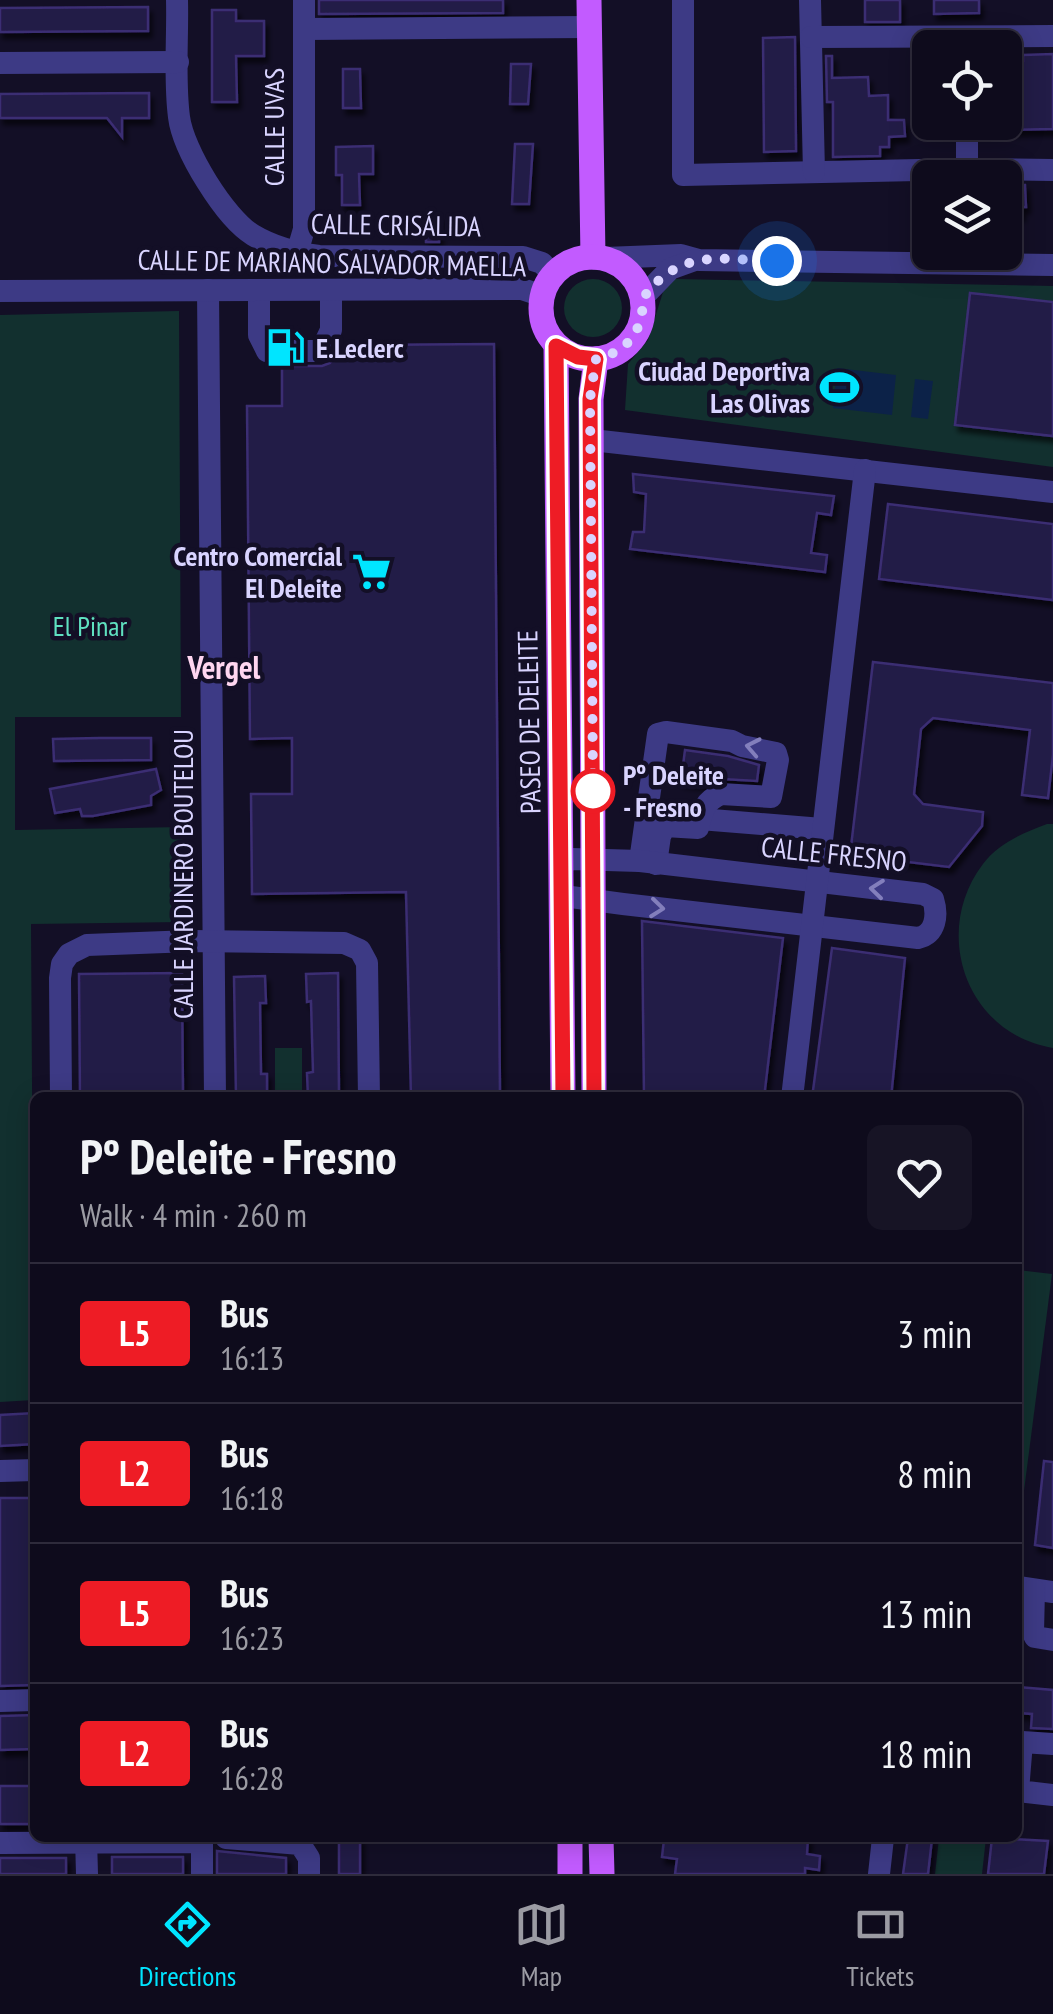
<!DOCTYPE html>
<html lang="en">
<head>
<meta charset="utf-8">
<style>
	body { margin:0; font-family:"PT Sans Narrow",sans-serif; background:#171425; color:#f1f3f6; height:100vh; display:flex; flex-direction:column; font-size:38px; white-space:nowrap }
	* { box-sizing:border-box; margin:0 }
	p { font-size:32px; color:#9b9ba3 }
	.icon { flex:none; width:55px; height:55px; fill:none; stroke:currentColor; stroke-width:2; stroke-linecap:round; stroke-linejoin:round }
	.map { position:relative; flex:1; overflow:hidden }
	.side { position:absolute; left:30px; top:1092px; width:992px; height:750px; display:flex; flex-direction:column; background:#0e0b1c; border-radius:15px; box-shadow:0 5px 25px #0003,0 0 0 2px #2e2b3b }
	.side>* { flex:none }
	.badge { padding:0 20px; border-radius:8px; font-size:35px; line-height:65px }
	.tools { position:absolute; left:912px; top:30px; display:grid; gap:20px }
	.tools a { display:grid; place-items:center; width:110px; height:110px; border-radius:15px; background:#0e0b1c; box-shadow:0 5px 25px #0003,0 0 0 2px #2e2b3b; font-size:50px }
	.you { position:absolute; width:50px; height:50px; margin:-25px; border:8px solid #fff; border-radius:50%; background:#1a73e8; box-shadow:0 0 0 15px #1a73e833 }
	.map>.badge { position:absolute; translate:-50% -50%; box-shadow:0 0 0 5px #fff }
	.round { display:grid; place-items:center; flex:none; width:105px; height:105px; border-radius:15px; background:#171425 }
	.overview { display:flex; align-items:center; justify-content:space-between; height:170px; padding:0 50px }
	h1 { font-size:48px; font-weight:700; line-height:75px }
	ul { padding:0; list-style:none }
	li { display:flex; align-items:center; gap:30px; height:140px; padding:0 50px; border-top:2px solid #2e2b3b }
	li div { flex:1 }
	li b { display:block; font-size:38px }
	li em { font-style:normal }
	li .badge { min-width:110px; font-weight:700; text-align:center }
	.dock { display:flex; justify-content:space-around; align-items:center; height:140px; border-top:2px solid #2e2b3b; background:#0e0b1c; font-size:28px; color:#9b9ba3 }
	.dock a { display:grid; justify-items:center; gap:5px }
	.dock .active { color:#00e5ff }
	.map>svg:first-child { display:block }
	.green { fill:#12302f }
	.water { fill:#0c2248 }
	.building { fill:#241b47; stroke:#3b2d73; stroke-width:2.5; filter:url(#shadow) }
	.lines { fill:none; stroke-linecap:round; stroke-linejoin:round }
	.minor { stroke:#3d3a85; stroke-width:22 }
	.major { stroke:#c25bff; stroke-width:25 }
	.oneway { stroke:#837fbc }
	.line-casing { stroke:#fff; stroke-width:22 }
	.line { stroke:#ee1c25; stroke-width:15 }
	.walk { stroke:#d9d4ff; stroke-width:10; stroke-dasharray:0 18 }
	.stop-dot { fill:#fff; stroke:#ee1c25; stroke-width:5 }
	.labels { text-anchor:middle; stroke-width:9; stroke-linejoin:round; paint-order:stroke }
	.street-label { font-size:28px; fill:#d9d4ff; stroke:#130f26 }
	.poi-label { font-size:28px; font-weight:bold; fill:#d9d4ff; stroke:#130f26; text-anchor:end }
	.park-label { font-size:28px; fill:#5fe0c0; stroke:#130f26 }
	.stop-label { font-size:28px; font-weight:bold; fill:#d9d4ff; stroke:#130f26; text-anchor:start }
	.quarter-label { font-size:32px; font-weight:bold; fill:#ffd6f0; stroke:#130f26 }
</style>
</head>
<body>
<div class="map">
<svg width="1053" height="1874" viewBox="0 0 1053 1874">
	<defs>
		<filter id="shadow"><feDropShadow dx="3.5" dy="6" stdDeviation="2.5" flood-color="#0009"/></filter>
	</defs>
	<rect width="100%" height="100%" fill="#130f26"/>
	<g class="green">
		<circle cx="593" cy="308" r="29"/>
		<polygon points="675,279 1053,286 1053,467 625,410 628,364 648,340 663,292"/>
		<polygon points="179,311 181,717 15,717 15,830 183,827 182,922 31,924 34,1400 0,1402 0,315"/>
		<path d="M 1047,824 L 1053,824 L 1053,1048 C 966,1034 931,932 983,864 C 999,843 1023,833 1047,824 Z"/>
		<rect x="275" y="1048" width="27" height="49"/>
		<polygon points="1018,1270 1052,1274 1018,1537"/>
		<polygon points="939,1838 986,1838 982,1874 935,1874"/>
	</g>
	<g class="water">
		<polygon points="837,368 896,375 892,415 833,408"/>
		<polygon points="915,379 933,381 928,419 911,417"/>
	</g>
	<g class="building">
		<polygon points="319,0 503,0 503,13 319,14"/>
		<rect x="865" y="0" width="35" height="22"/>
		<polygon points="934,0 979,0 979,13 934,14"/>
		<polygon points="148,7 148,31 0,32 0,8"/>
		<polygon points="212,10 236,10 236,21 264,21 264,56 236,56 237,102 212,102"/>
		<polygon points="795,37 796,151 764,152 763,38"/>
		<polygon points="1053,54 1053,129 1005,130 1005,61 1023,61 1023,55"/>
		<polygon points="826,56 832,56 832,78 868,77 869,96 888,95 888,120 904,120 905,136 889,137 889,147 880,147 880,156 833,157 833,102 827,102"/>
		<polygon points="511,64 531,64 528,104 510,104"/>
		<polygon points="343,69 360,69 361,108 343,108"/>
		<polygon points="149,93 149,118 122,118 122,137 107,118 0,118 0,94"/>
		<polygon points="515,144 533,144 529,204 512,204"/>
		<polygon points="373,146 373,174 359,174 360,205 342,205 342,175 336,175 336,147"/>
		<polygon points="1005,185 1025,185 1026,207 1021,207 1021,215 1008,215"/>
		<rect x="426" y="217" width="13" height="25"/>
		<polygon points="970,293 1053,302 1053,436 955,425"/>
		<polygon points="494,344 500,1098 411,1098 406,892 252,894 251,794 292,794 292,738 250,739 247,406 282,406 282,366 322,366 330,363 336,354 356,353 356,345"/>
		<polygon points="633,474 834,496 831,515 817,513 811,553 827,555 825,572 630,549 633,532 644,532 646,494 634,492"/>
		<polygon points="888,504 1053,524 1053,600 879,579"/>
		<polygon points="873,662 1053,683 1053,755 1048,798 1022,795 1030,730 933,718 921,729 914,794 923,804 983,812 982,826 949,867 850,855"/>
		<polygon points="99,738 151,738 151,760 54,761 53,739"/>
		<polygon points="685,750 728,756 759,765 757,781 722,779 707,784 681,781"/>
		<polygon points="156,769 161,790 151,796 151,805 93,816 82,816 80,809 55,813 50,789"/>
		<polygon points="642,921 783,938 764,1098 644,1098"/>
		<polygon points="832,948 905,958 891,1098 812,1098"/>
		<polygon points="182,973 183,1098 80,1098 79,974"/>
		<polygon points="338,973 339,1098 308,1098 307,1073 313,1072 312,1038 311,1001 307,1002 306,974"/>
		<polygon points="265,976 266,1003 260,1003 261,1074 267,1074 267,1098 236,1098 234,977"/>
		<polygon points="35,1413 35,1444 0,1446 0,1415"/>
		<polygon points="1044,1461 1053,1462 1053,1548 1035,1545"/>
		<polygon points="0,1498 35,1498 35,1685 0,1686"/>
		<polygon points="1018,1687 1053,1690 1053,1729 1031,1728 1032,1714 1018,1713"/>
		<polygon points="35,1715 35,1749 0,1750 0,1716"/>
		<rect x="0" y="1786" width="35" height="38"/>
		<rect x="339" y="1838" width="21" height="36"/>
		<polygon points="679,1838 808,1838 807,1854 820,1856 819,1870 805,1868 805,1874 675,1874 677,1859 662,1857 663,1848 664,1840 678,1841"/>
		<polygon points="908,1838 932,1839 928,1874 903,1874"/>
		<polygon points="992,1838 1048,1841 1044,1874 988,1874"/>
		<polygon points="217,1851 286,1858 286,1874 217,1874"/>
		<rect x="112" y="1857" width="71" height="17"/>
		<rect x="0" y="1858" width="66" height="16"/>
	</g>
	<g class="lines">
		<g class="minor">
			<path d="M 177,0 C 178,38 174,79 179,117 C 183,150 225,218 253,235 C 273,247 296,253 319,256 L 523,257 L 542,263 L 553,275"/>
			<polyline points="683,0 683,175 967,169 1053,170"/>
			<polyline points="810,0 814,172"/>
			<polyline points="304,29 590,27"/>
			<polyline points="811,37 1053,36"/>
			<polyline points="0,63 178,62"/>
			<polyline points="967,169 967,122"/>
			<polyline points="297,253 304,229 304,0"/>
			<polyline points="605,258 681,255 699,260 1053,265"/>
			<polyline points="208,290 215,1098"/>
			<polyline points="259,290 259,335 267,351 321,351 331,330 331,291"/>
			<polyline points="0,291 522,289 543,296"/>
			<polyline points="643,297 670,269 695,260"/>
			<polyline points="592,440 1053,492"/>
			<polyline points="700,819 822,829"/>
			<path d="M 640,861 L 658,734 L 666,732 L 732,741 L 742,746 L 776,753 L 778,760 L 771,797 L 721,794 C 704,801 702,812 698,828 L 665,826 L 660,836 L 656,864"/>
			<path d="M 561,864 L 572,859 L 640,861 L 923,894 L 933,899 C 938,915 936,934 918,938 L 623,904 L 571,897 L 562,893"/>
			<polyline points="61,1098 60,978 62,964 69,954 87,945 191,941 344,943 360,950 367,963 369,1098"/>
			<polyline points="792,1098 865,470"/>
			<polyline points="0,1471 35,1470"/>
			<polyline points="1018,1587 1053,1592"/>
			<polyline points="1034,1590 1033,1633 1035,1637 1053,1640"/>
			<polyline points="0,1701 35,1700"/>
			<polyline points="1053,1744 1022,1742 1018,1791 1053,1795"/>
			<polyline points="86,1838 87,1874"/>
			<polyline points="226,1838 300,1844 309,1858 309,1874"/>
			<polyline points="0,1843 202,1842 202,1874"/>
			<polyline points="879,1874 883,1838"/>
		</g>
		<g class="major">
			<polyline points="589,0 593,257"/>
			<circle cx="592" cy="308" r="51"/>
			<polyline points="556,346 563,1098"/>
			<polyline points="594,1098 591,399 596,359"/>
			<polyline points="570,1838 570,1874"/>
			<polyline points="601,1838 602,1874"/>
		</g>
	</g>
	<defs><path id="oneway-chevron" d="M-2-3.5L2.5 0L-2 3.5" fill="none" stroke-width="1.6" stroke-linecap="round" stroke-linejoin="round" transform="scale(2.5)"/></defs>
	<g class="oneway">
		<use href="#oneway-chevron" transform="translate(753 747) rotate(-169)"/>
		<use href="#oneway-chevron" transform="translate(877 889) rotate(-174)"/>
		<use href="#oneway-chevron" transform="translate(657 908) rotate(6)"/>
	</g>
	<g class="lines">
		<defs>
			<polyline id="line" points="563,1098 556,346 578,357 596,359 590,399 594,1098"/>
		</defs>
		<use href="#line" class="line-casing"/>
		<use href="#line" class="line"/>
		<path class="walk" d="M 593,791 L 590,399 L 596,359 C 629,351 643,331 643,298 C 681,247 721,260 777,261"/>
	</g>
	<defs>
		<symbol id="fuel-bare" viewBox="-9 -9 18 18"><path d="M-5.5-6h7V0h2V4h1.3V-2.5L3-4.5l.8-.8L6-3V5H2.5V1h-1V6h-7ZM-4.2-4.7v3.2H.2V-4.7Z" fill="#00e5ff" stroke="#130f26" stroke-width="2.5" paint-order="stroke"/></symbol>
		<symbol id="stadium-bare" viewBox="-9 -9 18 18"><path d="M0-5a6.5 5 0 1 0 0 10a6.5 5 0 1 0 0-10ZM-3.5-1.8h7v3.6h-7Z" fill="#00e5ff" stroke="#130f26" stroke-width="2.5" paint-order="stroke"/></symbol>
		<symbol id="supermarket-bare" viewBox="-9 -9 18 18"><path d="M-6-5.5h2.5l.6 2H6L4.5 2H-2.5L-4.4-4H-6ZM-1.5 3.2a1.3 1.3 0 1 0 .1 0ZM3 3.2a1.3 1.3 0 1 0 .1 0Z" fill="#00e5ff" stroke="#130f26" stroke-width="2.5" paint-order="stroke"/></symbol>
	</defs>
	<g fill-rule="evenodd">
		<use href="#fuel-bare" x="258" y="320" width="55" height="55"/>
		<use href="#stadium-bare" x="812" y="360" width="55" height="55"/>
		<use href="#supermarket-bare" x="344" y="544" width="55" height="55"/>
	</g>
	<circle class="stop-dot" cx="593" cy="791" r="20"/>
	<g class="labels">
		<g class="street-label">
			<text transform="translate(274 127) rotate(-90)" y="10">CALLE UVAS</text>
			<text transform="translate(396 225) rotate(1)" y="10">CALLE CRISÁLIDA</text>
			<text transform="translate(332 263) rotate(1)" y="10">CALLE DE MARIANO SALVADOR MAELLA</text>
			<text transform="translate(529 722) rotate(-91)" y="10">PASEO DE DELEITE</text>
			<text transform="translate(834 854) rotate(6)" y="10">CALLE FRESNO</text>
			<text transform="translate(183 874) rotate(-90)" y="10">CALLE JARDINERO BOUTELOU</text>
		</g>
		<g class="poi-label">
			<text x="316" y="358" text-anchor="start">E.Leclerc</text>
			<text x="810" y="381">Ciudad Deportiva<tspan x="810" dy="32">Las Olivas</tspan></text>
			<text x="342" y="566">Centro Comercial<tspan x="342" dy="32">El Deleite</tspan></text>
		</g>
		<g class="park-label">
			<text x="90" y="636">El Pinar</text>
		</g>
		<g class="stop-label">
			<text x="623" y="785">Pº Deleite<tspan x="623" dy="32">- Fresno</tspan></text>
		</g>
		<g class="quarter-label">
			<text x="224" y="679">Vergel</text>
		</g>
	</g>
</svg>
<div class="tools">
<a><svg class="icon" aria-label="locate" viewBox="0 0 24 24"><circle cx="12" cy="12" r="6"/><path d="M12 2v4M12 18v4M2 12h4M18 12h4"/></svg></a>
<a><svg class="icon" aria-label="layers" viewBox="0 0 24 24"><path d="M12 4l9 5-9 5-9-5zM3 14l9 5 9-5"/></svg></a>
</div>
<div class="you" style="left:777px;top:261px"></div>
<section class="side">
<div class="overview"><div><h1>Pº Deleite - Fresno</h1><p>Walk · 4 min · 260 m</p></div><a class="round"><svg class="icon" aria-label="heart" viewBox="0 0 24 24"><path d="M12 20l-8-8c-3-5 5-10 8-4 3-6 11-1 8 4z"/></svg></a></div>
<ul>
<li><span class="badge" style="background:#ee1c25;color:#fff">L5</span><div><b>Bus</b><p>16:13</p></div><em>3 min</em></li>
<li><span class="badge" style="background:#ee1c25;color:#fff">L2</span><div><b>Bus</b><p>16:18</p></div><em>8 min</em></li>
<li><span class="badge" style="background:#ee1c25;color:#fff">L5</span><div><b>Bus</b><p>16:23</p></div><em>13 min</em></li>
<li><span class="badge" style="background:#ee1c25;color:#fff">L2</span><div><b>Bus</b><p>16:28</p></div><em>18 min</em></li>
</ul>
</section>
</div>
<nav class="dock">
<a class="active"><svg class="icon" aria-label="directions" viewBox="0 0 24 24"><path d="M12 3l9 9-9 9-9-9zM9 14v-3h6M13 9l2 2-2 2"/></svg>Directions</a>
<a><svg class="icon" aria-label="map" viewBox="0 0 24 24"><path d="M3 6l6-2 6 2 6-2v14l-6 2-6-2-6 2zM9 4v14M15 6v14"/></svg>Map</a>
<a><svg class="icon" aria-label="tickets" viewBox="0 0 24 24"><path d="M3 7h18v10H3zM15 7v10"/></svg>Tickets</a>
</nav>
</body>
</html>
